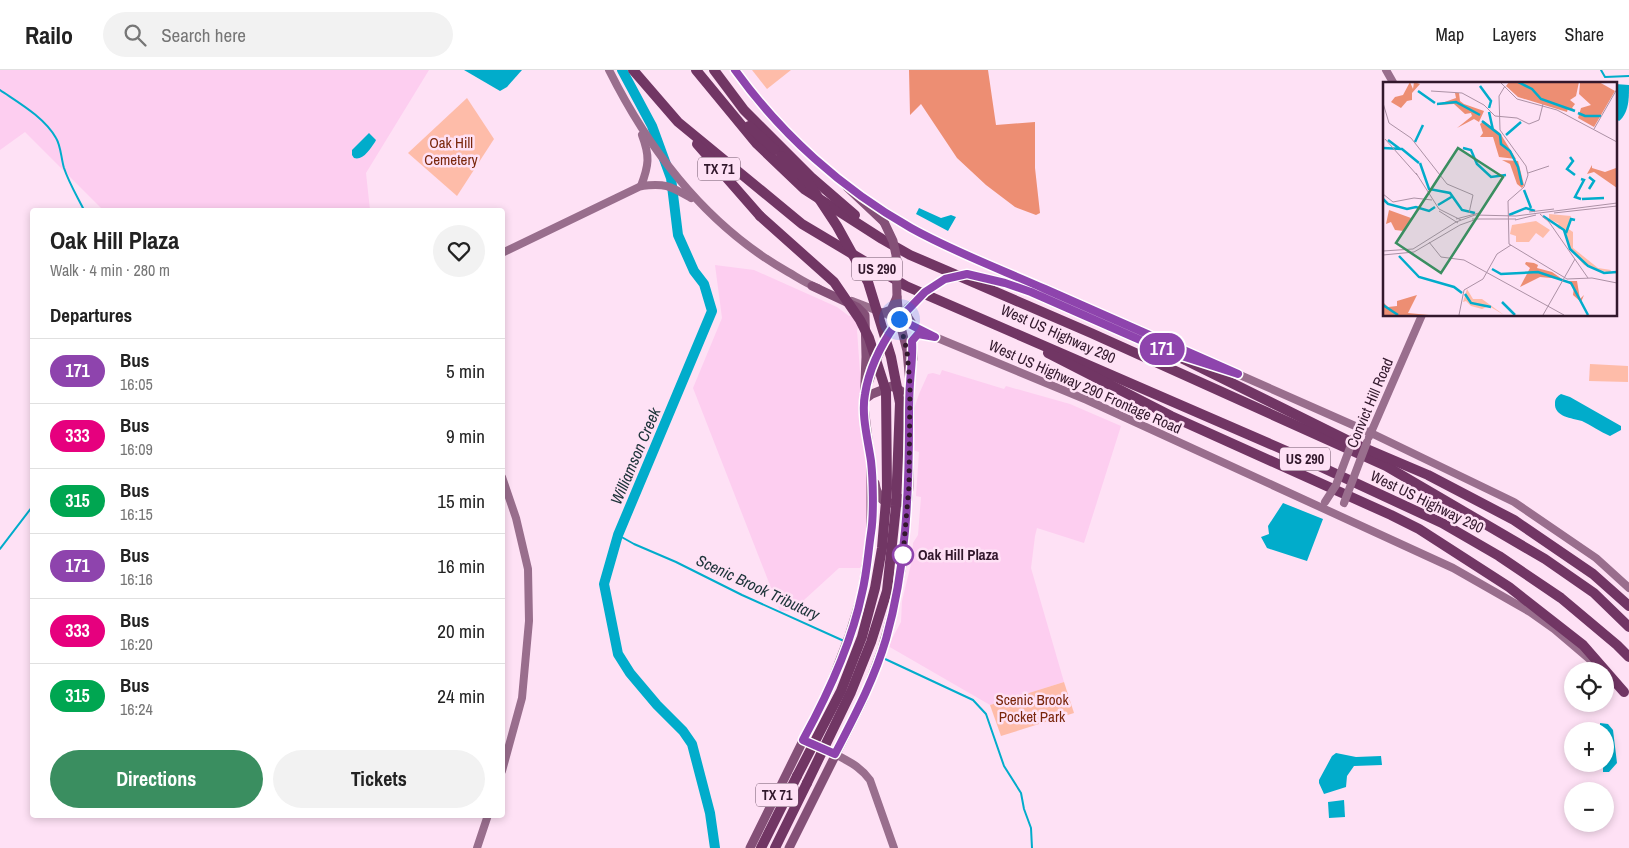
<!DOCTYPE html>
<html lang="en">
<head>
<meta charset="utf-8">
<style>
	body { margin:0; font-family:"Archivo Narrow",sans-serif; background:#f2f2f2; color:#222; height:100vh; display:flex; flex-direction:column; font-size:19px; white-space:nowrap }
	* { box-sizing:border-box; margin:0 }
	p { font-size:16px; color:#767676 }
	.icon { flex:none; width:28px; height:28px; fill:none; stroke:currentColor; stroke-width:2; stroke-linecap:round; stroke-linejoin:round }
	.map { position:relative; flex:1; overflow:hidden }
	.side { position:absolute; left:30px; top:138px; width:475px; height:610px; display:flex; flex-direction:column; background:#fff; border-radius:5px; box-shadow:0 2px 8px #0003 }
	.side>* { flex:none }
	.badge { padding:0 10px; border-radius:16px; font-size:18px; line-height:32px }
	.tools { position:absolute; left:1564px; top:592px; display:grid; gap:10px }
	.tools a { display:grid; place-items:center; width:50px; height:50px; border-radius:50%; background:#fff; box-shadow:0 2px 8px #0003; font-size:25px }
	.you { position:absolute; width:25px; height:25px; margin:-12px; border:4px solid #fff; border-radius:50%; background:#1a73e8; box-shadow:0 0 0 8px #1a73e833 }
	.map>.badge { position:absolute; translate:-50% -50%; box-shadow:0 0 0 2px #fff }
	h2 { padding:0 20px; font-size:19px; line-height:45px }
	.round { display:grid; place-items:center; flex:none; width:52px; height:52px; border-radius:26px; background:#f2f2f2 }
	.head { display:flex; align-items:center; justify-content:space-between; height:85px; padding:0 20px }
	h1 { font-size:24px; font-weight:800; line-height:38px }
	.primary-button { display:flex; gap:10px; margin-top:auto; padding:10px 20px }
	.primary-button a { flex:1; height:58px; border-radius:30px; background:#3a8e60; color:#fff; font-size:20px; font-weight:800; line-height:58px; text-align:center }
	.primary-button a+a { background:#f2f2f2; color:#222 }
	ul { padding:0; list-style:none }
	li { display:flex; align-items:center; gap:15px; height:65px; padding:0 20px; border-top:1px solid #e0e0e0 }
	li div { flex:1 }
	li b { display:block; font-size:19px }
	li em { font-style:normal }
	li .badge { min-width:55px; font-weight:700; text-align:center }
	header { display:flex; align-items:center; gap:30px; box-sizing:border-box; height:70px; padding:0 25px; background:#fff; border-bottom:1px solid #e0e0e0 }
	header strong { font-size:24px }
	nav { display:flex; gap:28px; margin-inline-start:auto; font-size:18px }
	.search { width:350px; height:45px; background:#f2f2f2; display:flex; align-items:center; gap:12px; box-sizing:border-box; padding:0 18px; border-radius:28px; color:#767676; font-size:19px }
	.map>svg:first-child { display:block }
	.built { fill:#fdcef0 }
	.green { fill:#febca9 }
	.forest { fill:#ed8e73 }
	.water { fill:#01accb }
	.lines { fill:none; stroke-linecap:round; stroke-linejoin:round }
	.stream { stroke:#01accb; stroke-width:2 }
	.river { stroke:#01accb; stroke-width:10 }
	.secondary { stroke:#996e8d; stroke-width:8 }
	.primary { stroke:#845077; stroke-width:9 }
	.highway { stroke:#713664; stroke-width:10 }
	.secondary-bridge { stroke:#996e8d; stroke-width:8 }
	.primary-bridge { stroke:#845077; stroke-width:9 }
	.highway-bridge { stroke:#713664; stroke-width:10 }
	.line-casing { stroke:#fff; stroke-width:11 }
	.line { stroke:#8e44ad; stroke-width:8 }
	.walk { stroke:#32182c; stroke-width:5; stroke-dasharray:0 9 }
	.stop-dot { fill:#fff; stroke:#8e44ad; stroke-width:2.5 }
	.labels { text-anchor:middle; stroke-width:5; stroke-linejoin:round; paint-order:stroke }
	.shield { fill:#fee1f5; stroke:#6f5468; stroke-width:1 }
	.shield-label { font-size:14px; font-weight:bold; fill:#32182c }
	.park-label { font-size:15px; fill:#79260b; stroke:#fee1f5 }
	.street-label { font-size:15px; fill:#32182c; stroke:#fee1f5 }
	.stop-label { font-size:15px; font-weight:bold; fill:#32182c; stroke:#fee1f5; text-anchor:start }
	.water-label { font-size:16px; font-style:italic; fill:#1b3238; stroke:#fee1f5 }
	.inset-river { fill:none; stroke:#01accb; stroke-width:2.5 }
	.inset-road { fill:none; stroke:#ac91a5; stroke-width:1 }
	.view { fill:#3a8e60; fill-opacity:0.15; stroke:#3a8e60; stroke-width:2.5 }
	.inset-edge { fill:none; stroke:#32182c; stroke-width:2.5 }
</style>
</head>
<body>
<header>
<strong>Railo</strong>
<div class="search"><svg class="icon" aria-label="search" viewBox="0 0 24 24"><circle cx="10" cy="10" r="6"/><path d="M15 15l6 6"/></svg>Search here</div>
<nav><a>Map</a><a>Layers</a><a>Share</a></nav>
</header>
<div class="map">
<svg width="1629" height="778" viewBox="0 0 1629 778">
	<rect width="100%" height="100%" fill="#fee1f5"/>
	<g class="built">
		<polygon points="0,0 429,0 366,103 370,140 103,140 25,62 0,80"/>
		<polygon points="715,195 754,200 837,237 849,246 865,245 857,260 868,416 868,485 860,498 839,498 792,541 780,541 693,318 722,248"/>
		<polygon points="942,300 1004,319 1006,316 1070,334 1121,356 1084,473 1037,458 1035,466 1031,498 1064,612 990,635 888,576 901,552 902,531 912,490 913,473 918,465 921,427 916,426 919,382 912,380 914,339 919,324 928,304 933,303 940,305"/>
	</g>
	<g class="green">
		<polygon points="752,0 791,0 767,19"/>
		<polygon points="467,28 494,69 457,126 408,83"/>
		<polygon points="1590,294 1628,296 1628,312 1589,311"/>
		<polygon points="1064,612 1074,643 1001,666 990,635"/>
	</g>
	<polygon class="forest" points="909,0 988,0 996,55 1035,52 1035,98 1040,143 1036,145 1015,137 986,115 957,88 921,34 910,45"/>
	<g class="water">
		<polygon points="464,0 522,0 507,17 500,21"/>
		<path d="M 1615,14 L 1629,15 C 1629,28 1629,43 1619,51 L 1615,48 Z"/>
		<path d="M 369,63 L 376,70 L 375,72 C 370,79 363,91 354,88 L 352,85 L 352,80 Z"/>
		<polygon points="919,138 941,148 951,145 956,147 948,161 916,144"/>
		<path d="M 1561,324 L 1570,327 L 1621,356 L 1621,360 L 1610,366 C 1600,362 1591,355 1582,351 C 1572,348 1554,347 1555,333 C 1555,328 1558,326 1561,324 Z"/>
		<polygon points="1283,433 1323,449 1307,491 1267,478 1261,467 1269,464 1268,456"/>
		<polygon points="1600,653 1608,654 1613,660 1617,693 1609,702 1603,702 1603,694 1605,694 1605,661 1600,661"/>
		<polygon points="1336,683 1356,687 1381,686 1382,695 1354,696 1347,706 1346,717 1324,724 1319,713 1319,710 1332,686"/>
		<polygon points="1344,730 1345,747 1329,748 1328,732"/>
	</g>
	<g class="lines">
		<g class="stream">
			<polyline points="1601,0 1605,7 1629,6"/>
			<path d="M 0,20 C 19,33 44,47 56,68 C 61,76 61,88 64,98 C 69,113 77,126 84,140"/>
			<polyline points="618,465 634,474 676,492 742,525 844,571"/>
			<polyline points="0,479 32,437"/>
			<polyline points="883,588 973,630 986,644 1004,696 1021,723 1024,739 1031,758 1032,778"/>
		</g>
		<polyline class="river" points="622,0 652,56 671,108 678,165 694,201 704,214 712,241 618,465 604,514 618,584 630,603 657,635 683,661 692,674 710,743 715,778"/>
		<g class="secondary">
			<path d="M 609,0 C 650,82 707,156 788,202 C 797,207 807,214 818,218"/>
			<polyline points="735,0 755,28 781,56 826,99 847,117 910,157 961,183 1205,290"/>
			<polyline points="1386,0 1394,14"/>
			<path d="M 641,116 C 649,95 650,86 642,65"/>
			<path d="M 502,183 L 641,116 C 666,113 670,116 691,128"/>
			<polyline points="852,231 899,249 935,267 1087,330 1453,498 1530,542 1554,559 1594,593"/>
			<polyline points="1233,302 1371,363 1514,432 1596,488 1629,518"/>
			<polyline points="1369,367 1422,245"/>
			<polyline points="502,407 516,448 528,499 529,551 522,628 502,701"/>
			<path d="M 835,684 C 849,692 860,696 870,710 L 894,778"/>
			<polyline points="477,778 488,745"/>
		</g>
		<g class="primary">
			<polyline points="847,117 884,152"/>
			<polyline points="967,204 1005,213 1031,222 1169,282"/>
			<polyline points="908,238 907,246 914,257"/>
			<polyline points="883,243 891,240 896,229"/>
			<polyline points="1189,288 1238,304"/>
			<polyline points="913,289 912,271 919,264 935,267"/>
			<path d="M 869,311 C 877,284 889,260 908,238"/>
			<polyline points="864,330 872,324 892,316 901,321"/>
			<path d="M 875,413 C 877,427 884,435 899,433 L 906,426 L 907,421"/>
			<polyline points="750,778 830,616 849,566 862,524 871,464 871,394 864,336 866,287 865,245 857,237 812,216"/>
			<polyline points="789,778 863,630 882,579 894,536 902,495 909,416 910,314 907,281 899,249 897,227"/>
		</g>
		<g class="highway">
			<polyline points="633,0 678,52 802,154 906,216 1291,383 1442,453 1499,486 1561,528 1617,575 1629,587"/>
			<polyline points="696,0 757,74 804,119 882,169 910,185 1091,263 1386,396 1545,489 1594,523 1629,557"/>
			<polyline points="714,0 744,40 811,107 855,145"/>
			<polyline points="749,56 775,80"/>
			<polyline points="697,74 760,146"/>
			<polyline points="1163,279 1355,374 1428,405 1514,450 1593,504 1629,536"/>
			<polyline points="1048,283 1171,346 1391,445 1419,459 1509,517 1583,575 1624,622"/>
			<polyline points="761,778 797,706"/>
			<polyline points="775,778 807,713"/>
		</g>
		<g class="secondary-bridge">
			<polyline points="1325,432 1336,415 1354,367"/>
			<polyline points="1344,433 1367,372"/>
		</g>
		<g class="primary-bridge">
			<polyline points="884,152 893,171 896,185 897,227"/>
			<polyline points="908,238 925,222 945,209 967,204"/>
		</g>
		<g class="highway-bridge">
			<polyline points="781,86 808,112 837,156 868,212 891,287 900,333 896,436 887,521 871,572 851,622 807,713"/>
			<polyline points="760,146 834,212 860,250 869,268 886,321 887,419 882,478 875,518 862,567 841,621 797,706"/>
		</g>
	</g>
	<g class="lines">
		<defs>
			<path id="line" d="M 735,0 C 781,64 842,119 911,158 C 954,182 1000,199 1045,219 C 1109,247 1174,276 1238,304 L 1163,280 L 1031,222 L 1005,213 L 967,204 L 945,209 L 925,222 L 899,249 L 935,267 L 918,264 L 912,271 C 913,285 911,298 910,313 C 909,325 909,338 909,351 C 909,425 906,498 886,569 C 874,610 854,647 835,684 L 803,670 C 827,626 852,572 862,523 C 867,503 868,483 871,463 C 874,445 873,409 871,391 C 868,370 861,345 865,324 C 869,299 881,275 895,255"/>
		</defs>
		<use href="#line" class="line-casing"/>
		<use href="#line" class="line"/>
		<polyline class="walk" points="899,249 907,281 910,314 909,416 903,485"/>
	</g>
	<circle class="stop-dot" cx="903" cy="485" r="10"/>
	<g class="labels">
		<g class="shield">
			<rect x="698" y="87.5" width="42" height="23" rx="4"/>
			<rect x="852" y="187.5" width="50" height="23" rx="4"/>
			<rect x="1280" y="377.5" width="50" height="23" rx="4"/>
			<rect x="756" y="713.5" width="42" height="23" rx="4"/>
		</g>
		<g class="shield-label">
			<text x="719" y="104">TX 71</text>
			<text x="877" y="204">US 290</text>
			<text x="1305" y="394">US 290</text>
			<text x="777" y="730">TX 71</text>
		</g>
		<g class="park-label">
			<text x="451" y="78">Oak Hill<tspan x="451" dy="17">Cemetery</tspan></text>
			<text x="1032" y="635">Scenic Brook<tspan x="1032" dy="17">Pocket Park</tspan></text>
		</g>
		<g class="street-label">
			<text transform="translate(1058 264) rotate(24)" y="5">West US Highway 290</text>
			<text transform="translate(1085 317) rotate(24)" y="5">West US Highway 290 Frontage Road</text>
			<text transform="translate(1370 333) rotate(-67)" y="5">Convict Hill Road</text>
			<text transform="translate(1427 432) rotate(26)" y="5">West US Highway 290</text>
		</g>
		<g class="stop-label">
			<text x="918" y="490">Oak Hill Plaza</text>
		</g>
		<g class="water-label">
			<text transform="translate(635 386) rotate(-67)" y="6">Williamson Creek</text>
			<text transform="translate(758 517) rotate(25)" y="6">Scenic Brook Tributary</text>
		</g>
	</g>
	<g transform="translate(1383 12)">
		<rect width="234" height="234" fill="#fee1f5"/>
		<path d="M 166,132 L 188,134 L 184,146 L 190,150 L 190,166 L 215,186 L 228,188 L 227,191 L 201,183 L 187,167 L 182,147 L 176,147 L 173,144 L 176,142 L 166,137 ZM 153,139 L 167,148 L 160,156 L 153,151 L 146,160 L 133,160 L 133,154 L 127,152 L 129,143 ZM 84,207 L 90,217 L 99,217 L 121,233 L 106,224 L 99,227 L 88,224 L 83,219 L 80,220 Z" fill="#febca9"/>
		<path d="M 27,0 L 30,7 L 31,0 L 37,2 L 29,11 L 29,18 L 24,19 L 18,26 L 8,20 L 12,15 L 20,13 ZM 126,0 L 196,0 L 193,14 L 187,18 L 192,22 L 189,26 L 192,28 L 185,26 L 184,30 L 135,15 L 123,4 ZM 216,0 L 232,9 L 211,45 L 195,36 L 198,26 L 208,23 L 196,12 L 197,1 ZM 72,11 L 76,11 L 77,19 L 81,22 L 101,29 L 96,40 L 91,37 L 74,46 L 89,34 L 88,31 L 82,32 L 71,22 L 53,23 L 73,16 ZM 101,39 L 117,51 L 133,77 L 116,75 L 110,55 L 97,55 L 100,51 L 97,42 ZM 119,78 L 135,79 L 141,103 L 139,106 L 134,102 L 127,82 ZM 209,83 L 209,86 L 222,90 L 233,86 L 234,106 L 211,90 L 204,92 ZM 6,128 L 28,136 L 21,149 L 12,148 L 8,140 L 3,142 ZM 143,180 L 151,181 L 155,183 L 154,186 L 169,190 L 179,197 L 157,195 L 137,205 L 147,186 L 142,182 ZM 183,199 L 194,199 L 197,217 L 201,213 L 198,220 L 190,213 L 191,205 ZM 34,213 L 25,231 L 46,233 L 0,233 L 0,220 L 5,225 L 14,224 L 14,219 Z" fill="#ed8e73"/>
		<path class="inset-river" d="M 135,0 L 149,7 L 158,17 L 192,29M 97,4 L 108,19 L 106,26M 35,9 L 52,21M 54,22 L 73,20 L 97,33M 106,30 L 110,48M 195,31 L 202,34 L 218,34M 99,39 L 117,53 L 118,62 L 127,69 L 135,85 L 139,103M 123,53 L 138,40M 5,58 L 17,67M 32,60 L 40,43M 0,66 L 19,67 L 36,81M 80,66 L 88,68 L 94,82 L 108,95 L 123,93M 187,75 L 190,79 L 184,87 L 192,93M 37,81 L 46,107 L 67,111 L 79,128 L 92,131M 206,95 L 211,99 L 206,107M 198,97 L 201,98 L 192,115 L 198,117M 141,108 L 148,126M 0,117 L 5,122 L 24,127 L 33,125 L 46,129 L 52,125M 199,117 L 221,116M 55,123 L 70,114M 126,133 L 143,126 L 152,129M 160,134 L 181,148 L 187,167 L 205,184 L 221,191 L 234,190M 183,151 L 188,137 L 192,138M 16,174 L 36,195 L 71,205 L 79,211M 109,187 L 118,192 L 155,190 L 188,201 L 205,233M 82,212 L 88,221 L 108,225M 119,220 L 132,233M 0,223 L 15,233"/>
		<path class="inset-road" d="M 117,0 L 134,17 L 174,28 L 234,60M 122,4 L 116,14 L 117,48 L 143,84 L 145,93 L 141,105 L 125,119 L 126,162 L 184,197 L 209,196 L 234,201M 48,9 L 79,11 L 101,23 L 112,34 L 134,36 L 146,42 L 156,38 L 160,22M 0,21 L 6,41 L 28,56 L 64,102 L 90,113 L 86,131M 211,47 L 234,7M 2,57 L 34,93M 33,91 L 56,127 L 78,138M 145,91 L 166,84M 0,112 L 10,120 L 31,116 L 49,118M 56,129 L 75,141M 146,130 L 171,127M 171,131 L 234,124M 157,132 L 166,140 L 205,196M 73,137 L 96,131M 89,137 L 133,137M 132,138 L 153,133M 46,160 L 58,175 L 81,178 L 181,233M 0,169 L 30,167 L 73,140 L 92,133 L 133,134 L 234,121M 0,173 L 31,170 L 77,143 L 91,138M 76,233 L 81,208 L 100,197 L 114,172 L 128,163M 160,233 L 192,177"/>
		<path class="view" d="M 75,66 L 120,95 L 58,191 L 13,161 Z"/>
		<rect width="234" height="234" class="inset-edge"/>
	</g>
</svg>
<div class="tools">
<a><svg class="icon" aria-label="locate" viewBox="0 0 24 24"><circle cx="12" cy="12" r="6"/><path d="M12 2v4M12 18v4M2 12h4M18 12h4"/></svg></a>
<a>+</a>
<a>−</a>
</div>
<div class="you" style="left:899px;top:249px"></div>
<b class="badge" style="left:1162px;top:279px;background:#8e44ad;color:#fff">171</b>
<section class="side">
<div class="head"><div><h1>Oak Hill Plaza</h1><p>Walk · 4 min · 280 m</p></div><a class="round"><svg class="icon" aria-label="heart" viewBox="0 0 24 24"><path d="M12 20l-8-8c-3-5 5-10 8-4 3-6 11-1 8 4z"/></svg></a></div>
<h2>Departures</h2>
<ul>
<li><span class="badge" style="background:#8e44ad;color:#fff">171</span><div><b>Bus</b><p>16:05</p></div><em>5 min</em></li>
<li><span class="badge" style="background:#e6007e;color:#fff">333</span><div><b>Bus</b><p>16:09</p></div><em>9 min</em></li>
<li><span class="badge" style="background:#00a651;color:#fff">315</span><div><b>Bus</b><p>16:15</p></div><em>15 min</em></li>
<li><span class="badge" style="background:#8e44ad;color:#fff">171</span><div><b>Bus</b><p>16:16</p></div><em>16 min</em></li>
<li><span class="badge" style="background:#e6007e;color:#fff">333</span><div><b>Bus</b><p>16:20</p></div><em>20 min</em></li>
<li><span class="badge" style="background:#00a651;color:#fff">315</span><div><b>Bus</b><p>16:24</p></div><em>24 min</em></li>
</ul>
<div class="primary-button"><a>Directions</a><a>Tickets</a></div>
</section>
</div>
</body>
</html>
